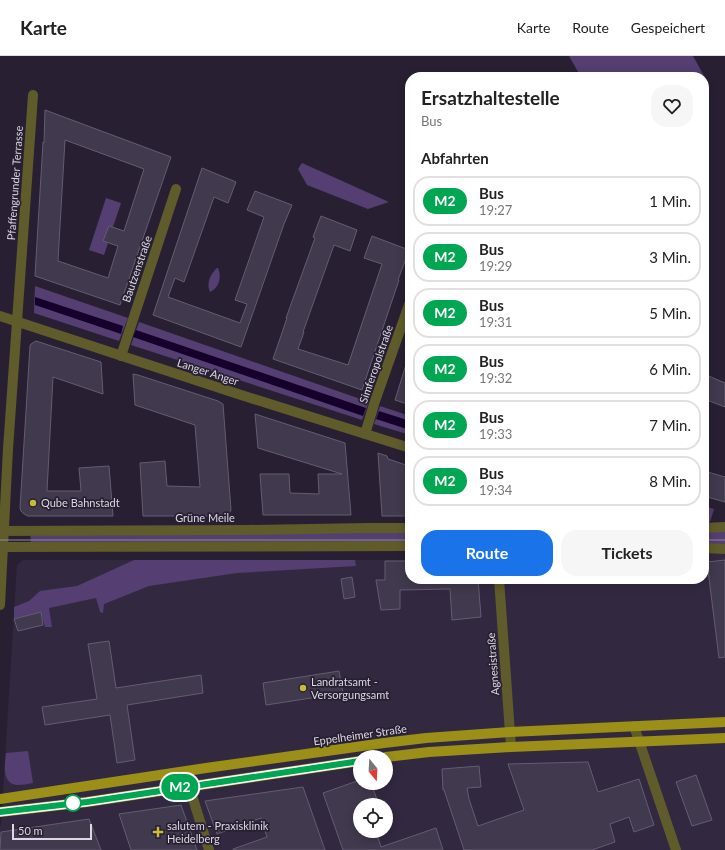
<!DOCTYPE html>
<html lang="de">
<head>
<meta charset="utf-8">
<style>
	body { margin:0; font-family:Lato,sans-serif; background:#f6f6f6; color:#222; height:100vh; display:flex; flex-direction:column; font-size:15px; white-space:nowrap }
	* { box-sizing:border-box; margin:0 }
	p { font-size:13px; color:#767676 }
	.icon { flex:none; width:22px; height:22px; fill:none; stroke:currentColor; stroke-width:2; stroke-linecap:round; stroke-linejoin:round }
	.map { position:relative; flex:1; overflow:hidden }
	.side { position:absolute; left:405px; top:16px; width:304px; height:512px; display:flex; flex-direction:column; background:#fff; border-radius:16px; box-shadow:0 2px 10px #0003 }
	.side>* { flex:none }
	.badge { padding:0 8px; border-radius:13px; font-size:14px; line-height:26px }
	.needle { width:26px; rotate:162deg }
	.buttons { position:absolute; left:353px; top:694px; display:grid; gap:8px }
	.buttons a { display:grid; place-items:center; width:40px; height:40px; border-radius:50%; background:#fff; box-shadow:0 2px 10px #0003; font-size:20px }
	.scale { position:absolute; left:12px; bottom:10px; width:80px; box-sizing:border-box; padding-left:4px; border:2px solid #dcd8e4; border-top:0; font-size:11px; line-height:14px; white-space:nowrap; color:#dcd8e4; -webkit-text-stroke:3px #282032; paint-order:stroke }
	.map>.badge { position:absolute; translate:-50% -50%; box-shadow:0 0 0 2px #fff }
	h2 { padding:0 16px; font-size:15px; line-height:36px }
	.round { display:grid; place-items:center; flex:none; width:42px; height:42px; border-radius:16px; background:#f6f6f6 }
	.overview { display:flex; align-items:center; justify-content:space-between; height:68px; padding:0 16px }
	h1 { font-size:19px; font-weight:700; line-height:30px }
	.button { display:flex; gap:8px; margin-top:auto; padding:8px 16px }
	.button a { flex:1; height:46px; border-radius:16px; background:#1a73e8; color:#fff; font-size:16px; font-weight:700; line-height:46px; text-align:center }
	.button a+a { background:#f6f6f6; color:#222 }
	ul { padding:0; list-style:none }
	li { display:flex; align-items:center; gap:12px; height:50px; margin:0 8px 6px; padding:0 8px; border:2px solid #e0e0e0; border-radius:16px }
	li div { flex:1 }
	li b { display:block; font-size:15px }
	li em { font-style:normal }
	li .badge { min-width:44px; font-weight:700; text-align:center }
	header { display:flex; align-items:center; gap:24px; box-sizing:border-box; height:56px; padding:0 20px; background:#fff; border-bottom:1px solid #e0e0e0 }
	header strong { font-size:19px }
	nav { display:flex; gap:22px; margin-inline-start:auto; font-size:14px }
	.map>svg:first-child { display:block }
	.built { fill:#322941; fill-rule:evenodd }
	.green { fill:#543e72 }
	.water { fill:#14002a }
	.building { fill:#41394d; stroke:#645c71; fill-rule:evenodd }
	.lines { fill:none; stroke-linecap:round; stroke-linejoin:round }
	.minor { stroke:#5f5b2a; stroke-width:10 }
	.major { stroke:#9b8f17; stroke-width:10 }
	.tram { stroke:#8f8998; stroke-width:1 }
	.line-casing { stroke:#fff; stroke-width:9 }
	.line { stroke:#00a651; stroke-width:6 }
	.poi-dot { fill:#c8bb3b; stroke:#282032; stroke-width:1.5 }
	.stop-dot { fill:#fff; stroke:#00a651; stroke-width:2 }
	.labels { text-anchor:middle; stroke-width:3.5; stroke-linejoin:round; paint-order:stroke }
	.street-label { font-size:11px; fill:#dcd8e4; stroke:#282032 }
	.poi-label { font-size:11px; fill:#dcd8e4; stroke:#282032; text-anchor:start }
</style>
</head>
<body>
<header>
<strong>Karte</strong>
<nav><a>Karte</a><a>Route</a><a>Gespeichert</a></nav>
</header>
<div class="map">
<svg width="725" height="794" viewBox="0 0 725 794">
	<rect width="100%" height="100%" fill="#282032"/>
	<path class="built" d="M 725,495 L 725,794 L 0,794 L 0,770 L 1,769 L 17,509 L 23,504 L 410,504 L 410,523 L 704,523 L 704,496 ZM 360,701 L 386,701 L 386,727 L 360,727 ZM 360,749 L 386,749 L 386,775 L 360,775 Z"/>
	<g class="green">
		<polygon points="569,0 693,0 708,27 704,29 704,21 581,21"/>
		<polygon points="302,107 389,146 368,153 307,129 298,113"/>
		<polygon points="106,142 121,147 113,171 109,170 104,185 108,187 104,199 89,194"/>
		<path d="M 217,212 L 218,212 C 222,221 219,232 210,236 C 206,228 210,218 217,212 Z"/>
		<polygon points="35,230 128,262 119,285 34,257"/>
		<polygon points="139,266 369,346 362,364 131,289"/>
		<polygon points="380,350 410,360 410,379 374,368"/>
		<polygon points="704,450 714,453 709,469 704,469"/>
		<rect x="704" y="475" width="21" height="13"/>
		<polygon points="30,476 410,476 410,486 31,487"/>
		<polygon points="134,504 355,504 356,510 237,517 149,530 104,548 103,557 100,556 96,542 49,552 52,571 45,571 41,556 14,563 14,551 29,545 40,535 77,530"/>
		<path d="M 28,695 L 33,727 C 28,728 22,729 17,729 C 1,728 5,707 6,697 Z"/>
	</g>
	<g class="water">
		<polygon points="35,241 123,270 121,278 35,249"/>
		<polygon points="136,274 366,352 363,360 133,281"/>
		<polygon points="379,355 410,365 410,374 376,363"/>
	</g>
	<g class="building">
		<path d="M 45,54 L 171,101 L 120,249 L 35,220 L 43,86 L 44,87 ZM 65,84 L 144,113 L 124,175 L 109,170 L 103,185 L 118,190 L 108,222 L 58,205 Z"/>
		<polygon points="202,112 236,126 228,147 214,141 184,226 175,222 168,241 240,267 247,248 235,244 264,161 247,154 255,135 292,149 284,168 241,291 153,259"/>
		<polygon points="321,160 357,174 350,195 334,189 303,276 304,276 298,293 348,309 382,208 364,202 372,180 409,194 398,224 399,224 362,334 273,303 287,262 286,262 315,182 313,181"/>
		<polygon points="36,285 101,306 103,338 53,321 47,435 81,435 79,412 109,410 113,460 28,460 24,458 21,455 20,452 30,290 31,288"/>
		<polygon points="408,302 410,302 410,349 395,344"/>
		<polygon points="133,318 138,319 218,345 223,348 231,454 229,458 224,460 143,460 140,407 165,405 167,430 200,431 195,369 135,349"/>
		<polygon points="704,318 725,327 725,351 704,343"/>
		<polygon points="255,358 345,387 351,459 263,459 260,418 289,418 290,437 319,438 318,418 342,418 258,392"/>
		<polygon points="378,397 387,400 388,403 406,409 409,441 410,441 410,460 382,460"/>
		<polygon points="704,415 725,421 725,446 704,440"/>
		<polygon points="725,504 725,601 719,602 707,506"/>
		<polygon points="385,505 410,505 410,523 478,523 481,561 452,564 450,533 400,534 400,553 381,554 376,524 385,524"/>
		<polygon points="352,521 355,541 344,543 341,523"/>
		<polygon points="41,556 43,569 18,575 14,563"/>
		<polygon points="109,585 116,632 201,619 203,637 127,649 135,704 117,707 110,659 45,669 42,651 97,643 88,588"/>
		<polygon points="339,615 343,637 266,649 263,627"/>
		<polygon points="588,706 598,736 639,723 654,769 634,776 629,761 610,768 615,786 592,794 464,794 444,734 443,734 442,713 479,710 481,731 467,732 469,743 478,770 524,754 508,708"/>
		<polygon points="696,719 712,764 692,770 676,726"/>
		<polygon points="360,724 360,727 371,727 379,749 360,749 360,775 376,775 381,791 436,772 443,794 343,794 323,737"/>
		<polygon points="303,731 325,794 233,794 233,793 267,781 261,762 217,778 205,745"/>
		<polygon points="181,749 197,794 131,794 119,758"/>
		<polygon points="89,763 101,794 0,794 1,776"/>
	</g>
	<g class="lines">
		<g class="minor">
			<polyline points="0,260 238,338 410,392"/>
			<polyline points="121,300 176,133"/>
			<polyline points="365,378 375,345 410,246"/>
			<polyline points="704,472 725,471"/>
			<polyline points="0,475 247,474 368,472 410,472"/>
			<polyline points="0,491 410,490"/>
			<polyline points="704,492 725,493"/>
			<polyline points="499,523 511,691"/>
			<polyline points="0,549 8,393 33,39"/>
			<polyline points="634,670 676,794"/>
			<polyline points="189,730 209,794"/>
		</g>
		<g class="major">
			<polyline points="386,701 429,696 511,691 725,682"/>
			<polyline points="0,743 206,712 384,687 426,682 510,676 725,666"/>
			<polyline points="0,756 87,746 360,705"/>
		</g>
		<g class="tram">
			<polyline points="0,484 410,484"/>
			<polyline points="704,484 725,484"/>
		</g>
	</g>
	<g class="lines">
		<defs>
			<polyline id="line" points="0,756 87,746 360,705"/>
		</defs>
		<use href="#line" class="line-casing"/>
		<use href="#line" class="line"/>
	</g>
	<g class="poi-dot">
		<circle cx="33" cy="447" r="4"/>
		<circle cx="303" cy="632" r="4"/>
		<path d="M156 770h4v4h4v4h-4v4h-4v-4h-4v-4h4z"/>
	</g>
	<circle class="stop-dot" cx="73" cy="747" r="8"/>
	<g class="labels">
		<g class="street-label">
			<text transform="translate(15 127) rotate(-86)" y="4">Pfaffengrunder Terrasse</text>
			<text transform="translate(137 213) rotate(-71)" y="4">Bautzenstraße</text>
			<text transform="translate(376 308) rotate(-71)" y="4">Simferopolstraße</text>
			<text transform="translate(208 316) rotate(18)" y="4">Langer Anger</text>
			<text x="205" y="466">Grüne Meile</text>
			<text transform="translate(493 608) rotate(-94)" y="4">Agnesistraße</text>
			<text transform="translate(360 679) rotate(-8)" y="4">Eppelheimer Straße</text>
		</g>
		<g class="poi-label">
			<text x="41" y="451">Qube Bahnstadt</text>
			<text x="311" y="630">Landratsamt -<tspan x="311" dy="13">Versorgungsamt</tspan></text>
			<text x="167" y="774">salutem - Praxisklinik<tspan x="167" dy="13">Heidelberg</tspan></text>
		</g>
	</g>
</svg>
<div class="buttons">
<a><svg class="needle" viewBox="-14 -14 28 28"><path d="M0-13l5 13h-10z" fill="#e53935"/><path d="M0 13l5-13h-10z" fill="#767676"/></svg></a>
<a><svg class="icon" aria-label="locate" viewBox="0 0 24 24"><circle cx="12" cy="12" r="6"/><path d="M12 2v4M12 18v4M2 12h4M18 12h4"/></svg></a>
</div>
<div class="scale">50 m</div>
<b class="badge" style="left:180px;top:731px;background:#00a651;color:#fff">M2</b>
<section class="side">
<div class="overview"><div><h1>Ersatzhaltestelle</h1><p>Bus</p></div><a class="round"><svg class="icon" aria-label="heart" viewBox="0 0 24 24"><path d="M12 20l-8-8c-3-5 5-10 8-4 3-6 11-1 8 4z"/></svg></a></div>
<h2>Abfahrten</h2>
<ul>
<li><span class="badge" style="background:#00a651;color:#fff">M2</span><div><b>Bus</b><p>19:27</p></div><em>1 Min.</em></li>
<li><span class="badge" style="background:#00a651;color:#fff">M2</span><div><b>Bus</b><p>19:29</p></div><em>3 Min.</em></li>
<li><span class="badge" style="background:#00a651;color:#fff">M2</span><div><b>Bus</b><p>19:31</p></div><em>5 Min.</em></li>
<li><span class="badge" style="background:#00a651;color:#fff">M2</span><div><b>Bus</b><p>19:32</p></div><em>6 Min.</em></li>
<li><span class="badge" style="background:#00a651;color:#fff">M2</span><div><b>Bus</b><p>19:33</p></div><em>7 Min.</em></li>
<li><span class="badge" style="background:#00a651;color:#fff">M2</span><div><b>Bus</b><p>19:34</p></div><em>8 Min.</em></li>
</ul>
<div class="button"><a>Route</a><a>Tickets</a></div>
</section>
</div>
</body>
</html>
